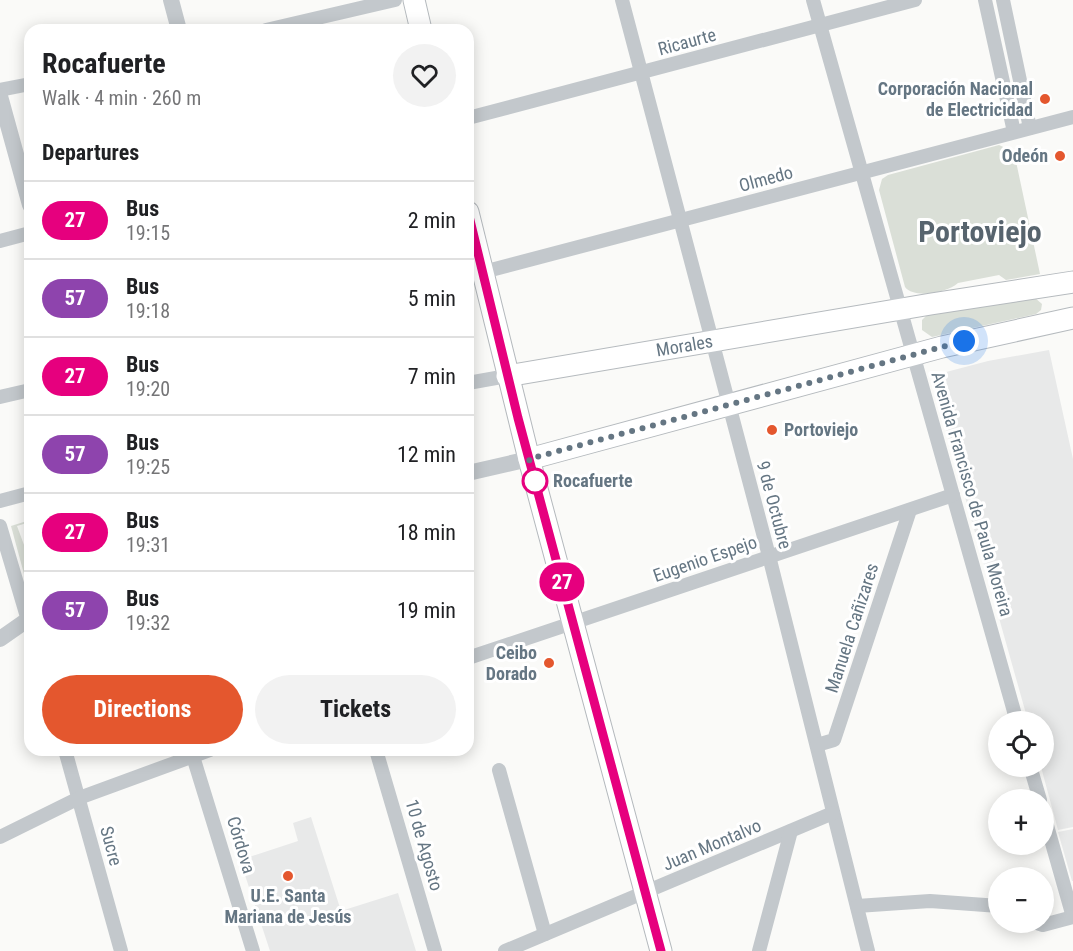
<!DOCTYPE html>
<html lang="en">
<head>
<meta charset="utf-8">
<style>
	body { margin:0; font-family:"Roboto Condensed",sans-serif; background:#f2f2f2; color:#202124; height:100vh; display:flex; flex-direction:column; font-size:22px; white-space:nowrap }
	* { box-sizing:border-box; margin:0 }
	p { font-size:20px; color:#757577 }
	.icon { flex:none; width:33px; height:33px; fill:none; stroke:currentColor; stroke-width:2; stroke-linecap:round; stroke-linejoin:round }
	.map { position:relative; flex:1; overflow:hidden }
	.details { position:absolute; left:24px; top:24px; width:450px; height:732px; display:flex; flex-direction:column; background:#fff; border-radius:18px; box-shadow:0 3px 15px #0003 }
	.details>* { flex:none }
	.badge { padding:0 12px; border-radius:20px; font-size:21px; line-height:39px }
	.tools { position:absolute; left:988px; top:711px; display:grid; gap:12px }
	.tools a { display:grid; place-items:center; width:66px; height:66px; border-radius:50%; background:#fff; box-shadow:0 3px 15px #0003; font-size:30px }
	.you { position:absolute; width:30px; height:30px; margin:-15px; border:4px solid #fff; border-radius:50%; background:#1a73e8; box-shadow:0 0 0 9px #1a73e833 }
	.map>.badge { position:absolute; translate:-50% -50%; box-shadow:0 0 0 3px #fff }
	h2 { padding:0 18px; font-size:22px; line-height:54px }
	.round { display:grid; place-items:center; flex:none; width:63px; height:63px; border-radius:32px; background:#f2f2f2 }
	.summary { display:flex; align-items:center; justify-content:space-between; height:102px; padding:0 18px }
	h1 { font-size:28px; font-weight:700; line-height:45px }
	.primary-button { display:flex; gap:12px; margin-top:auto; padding:12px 18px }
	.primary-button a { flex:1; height:69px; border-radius:36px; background:#e4572e; color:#fff; font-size:24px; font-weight:700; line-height:69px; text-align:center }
	.primary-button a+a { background:#f2f2f2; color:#202124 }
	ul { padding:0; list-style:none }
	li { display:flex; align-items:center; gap:18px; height:78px; padding:0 18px; border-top:2px solid #e0e0e0 }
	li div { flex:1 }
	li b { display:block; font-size:22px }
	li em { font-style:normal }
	li .badge { min-width:66px; font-weight:700; text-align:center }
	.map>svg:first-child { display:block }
	.built { fill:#e8e9e9 }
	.green { fill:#dadfd7 }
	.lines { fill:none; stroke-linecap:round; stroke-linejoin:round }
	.primary-casing { stroke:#b5babe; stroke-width:23 }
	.trunk-casing { stroke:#b4b9bd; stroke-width:23 }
	.minor { stroke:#c3c8cc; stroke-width:14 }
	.tertiary { stroke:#c3c8cc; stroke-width:16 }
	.primary { stroke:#fff; stroke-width:21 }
	.trunk { stroke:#fff; stroke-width:21 }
	.line-casing { stroke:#fff; stroke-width:14 }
	.line { stroke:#e6007e; stroke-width:9 }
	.walk { stroke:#657683; stroke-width:6; stroke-dasharray:0 10.8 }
	.poi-dot { fill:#e4572e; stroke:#fff; stroke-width:2 }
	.stop-dot { fill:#fff; stroke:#e6007e; stroke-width:3 }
	.labels { text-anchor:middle; stroke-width:6; stroke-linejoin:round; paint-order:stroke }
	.street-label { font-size:18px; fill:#657683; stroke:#fff }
	.poi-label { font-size:18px; font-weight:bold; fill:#657683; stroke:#fff; text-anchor:end }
	.stop-label { font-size:18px; font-weight:bold; fill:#657683; stroke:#fff; text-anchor:start }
	.town-label { font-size:30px; font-weight:bold; fill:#57646e; stroke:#fff }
</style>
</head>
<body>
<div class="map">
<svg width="1073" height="951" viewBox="0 0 1073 951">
	<rect width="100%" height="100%" fill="#fafaf8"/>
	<g class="built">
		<polygon points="1049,350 1073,459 1073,827 1058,830 1041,767 1044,766 1044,722 1028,721 931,376 988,361"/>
		<polygon points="311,817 341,911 398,893 416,951 270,951 240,860 298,841 293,823"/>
		<polygon points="1073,829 1073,881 1072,881 1058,832"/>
	</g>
	<g class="green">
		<path d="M 999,145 L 1014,152 L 1040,274 L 1006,280 L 999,275 L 958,283 C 947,293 914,299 905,287 L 879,190 L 882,179 L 888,175 Z"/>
		<polygon points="1034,297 1042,304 1041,310 1036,314 932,337 922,330 922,320 928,314"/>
		<polygon points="30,520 30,522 17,526 30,561 30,584 27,585 11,526"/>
	</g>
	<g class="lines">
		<defs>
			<g id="primary">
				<path id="s1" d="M 507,376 L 931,304 L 1073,282"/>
				<polyline points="529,459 942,347 1073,318"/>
			</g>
			<g id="trunk">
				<polyline points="414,0 421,30"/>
				<polyline points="468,212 529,459 661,951"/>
			</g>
		</defs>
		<use href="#primary" class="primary-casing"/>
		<use href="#trunk" class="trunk-casing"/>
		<g class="minor">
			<polyline points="622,0 769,556 868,951"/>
			<polyline points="813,0 1017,722"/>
			<polyline points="985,0 1014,132"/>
			<polyline points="1003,0 1030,128"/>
			<polyline points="266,30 395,0"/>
			<polyline points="0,90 30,84"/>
			<polyline points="468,118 915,0"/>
			<polyline points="0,241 30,233"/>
			<polyline points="468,276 1073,117"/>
			<polyline points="468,383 507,376"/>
			<polyline points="0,397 30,390"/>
			<polyline points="0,501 30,493"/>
			<polyline points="0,526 30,627"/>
			<polyline points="468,658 953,495"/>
			<polyline points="817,745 834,740 910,510"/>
			<polyline points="65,750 121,951"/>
			<polyline points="191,750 253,951"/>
			<polyline points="376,750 435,951"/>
			<polyline points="1030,766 1040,800"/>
			<polyline points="499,770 545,934"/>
			<polyline points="1044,815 1073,917"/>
			<polyline points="0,837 79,798 210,750"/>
			<polyline points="857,906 930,901 999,906"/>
			<polyline points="1034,922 1043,925 1073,917"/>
			<polyline points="505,951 833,813"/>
			<polyline points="759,951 791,831"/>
		</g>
		<g class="tertiary">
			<polyline points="171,0 179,30"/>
			<polyline points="0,96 30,205"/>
			<polyline points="468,473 529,459"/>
			<polyline points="0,639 30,618"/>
		</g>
		<use href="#primary" class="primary"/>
		<use href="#trunk" class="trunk"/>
	</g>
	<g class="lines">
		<defs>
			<polyline id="line" points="468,212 518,418 661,951"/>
		</defs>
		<use href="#line" class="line-casing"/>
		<use href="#line" class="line"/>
		<polyline class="walk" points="535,481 529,459 964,341"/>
	</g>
	<g class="poi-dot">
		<circle cx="1045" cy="99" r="6"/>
		<circle cx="1060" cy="156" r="6"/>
		<circle cx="772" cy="430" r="6"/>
		<circle cx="549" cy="663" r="6"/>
		<circle cx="288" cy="876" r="6"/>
	</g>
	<circle class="stop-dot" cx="535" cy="481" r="12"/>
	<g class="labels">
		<g class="street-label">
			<text transform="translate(687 42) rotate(-15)" y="6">Ricaurte</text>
			<text transform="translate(766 179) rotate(-15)" y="6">Olmedo</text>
			<text dy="6" stroke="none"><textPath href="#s1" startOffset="180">Morales</textPath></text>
			<text transform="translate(972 494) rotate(74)" y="6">Avenida Francisco de Paula Moreira</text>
			<text transform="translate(774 505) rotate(75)" y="6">9 de Octubre</text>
			<text transform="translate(705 559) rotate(-19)" y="6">Eugenio Espejo</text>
			<text transform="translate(852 628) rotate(-72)" y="6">Manuela Cañizares</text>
			<text transform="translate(241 845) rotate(73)" y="6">Córdova</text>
			<text transform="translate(424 845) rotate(74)" y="6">10 de Agosto</text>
			<text transform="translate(712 845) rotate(-23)" y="6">Juan Montalvo</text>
			<text transform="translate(111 846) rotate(75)" y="6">Sucre</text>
		</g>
		<g class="poi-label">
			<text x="1033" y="95">Corporación Nacional<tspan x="1033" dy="21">de Electricidad</tspan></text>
			<text x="1048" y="162">Odeón</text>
			<text x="784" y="436" text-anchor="start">Portoviejo</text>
			<text x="537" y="659">Ceibo<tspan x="537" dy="21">Dorado</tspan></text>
			<text x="288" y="902" text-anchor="middle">U.E. Santa<tspan x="288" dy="21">Mariana de Jesús</tspan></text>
		</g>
		<g class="stop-label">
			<text x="553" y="487">Rocafuerte</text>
		</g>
		<g class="town-label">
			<text x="980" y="242">Portoviejo</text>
		</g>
	</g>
</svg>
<div class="tools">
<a><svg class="icon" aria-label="locate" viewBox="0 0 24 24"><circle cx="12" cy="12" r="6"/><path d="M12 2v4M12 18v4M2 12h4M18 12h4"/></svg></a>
<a>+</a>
<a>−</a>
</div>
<div class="you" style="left:964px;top:341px"></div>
<b class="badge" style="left:562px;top:582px;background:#e6007e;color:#fff">27</b>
<section class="details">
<div class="summary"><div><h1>Rocafuerte</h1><p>Walk · 4 min · 260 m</p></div><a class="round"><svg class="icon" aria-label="heart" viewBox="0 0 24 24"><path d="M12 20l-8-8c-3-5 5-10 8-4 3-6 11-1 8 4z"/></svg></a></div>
<h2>Departures</h2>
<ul>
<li><span class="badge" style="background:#e6007e;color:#fff">27</span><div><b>Bus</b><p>19:15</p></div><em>2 min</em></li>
<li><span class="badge" style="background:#8e44ad;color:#fff">57</span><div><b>Bus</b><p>19:18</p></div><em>5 min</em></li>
<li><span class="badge" style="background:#e6007e;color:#fff">27</span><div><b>Bus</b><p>19:20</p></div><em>7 min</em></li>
<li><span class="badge" style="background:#8e44ad;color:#fff">57</span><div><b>Bus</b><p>19:25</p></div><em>12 min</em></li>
<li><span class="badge" style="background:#e6007e;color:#fff">27</span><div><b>Bus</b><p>19:31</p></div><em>18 min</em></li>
<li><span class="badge" style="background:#8e44ad;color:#fff">57</span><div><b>Bus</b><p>19:32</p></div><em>19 min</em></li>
</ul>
<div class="primary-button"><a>Directions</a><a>Tickets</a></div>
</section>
</div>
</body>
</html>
